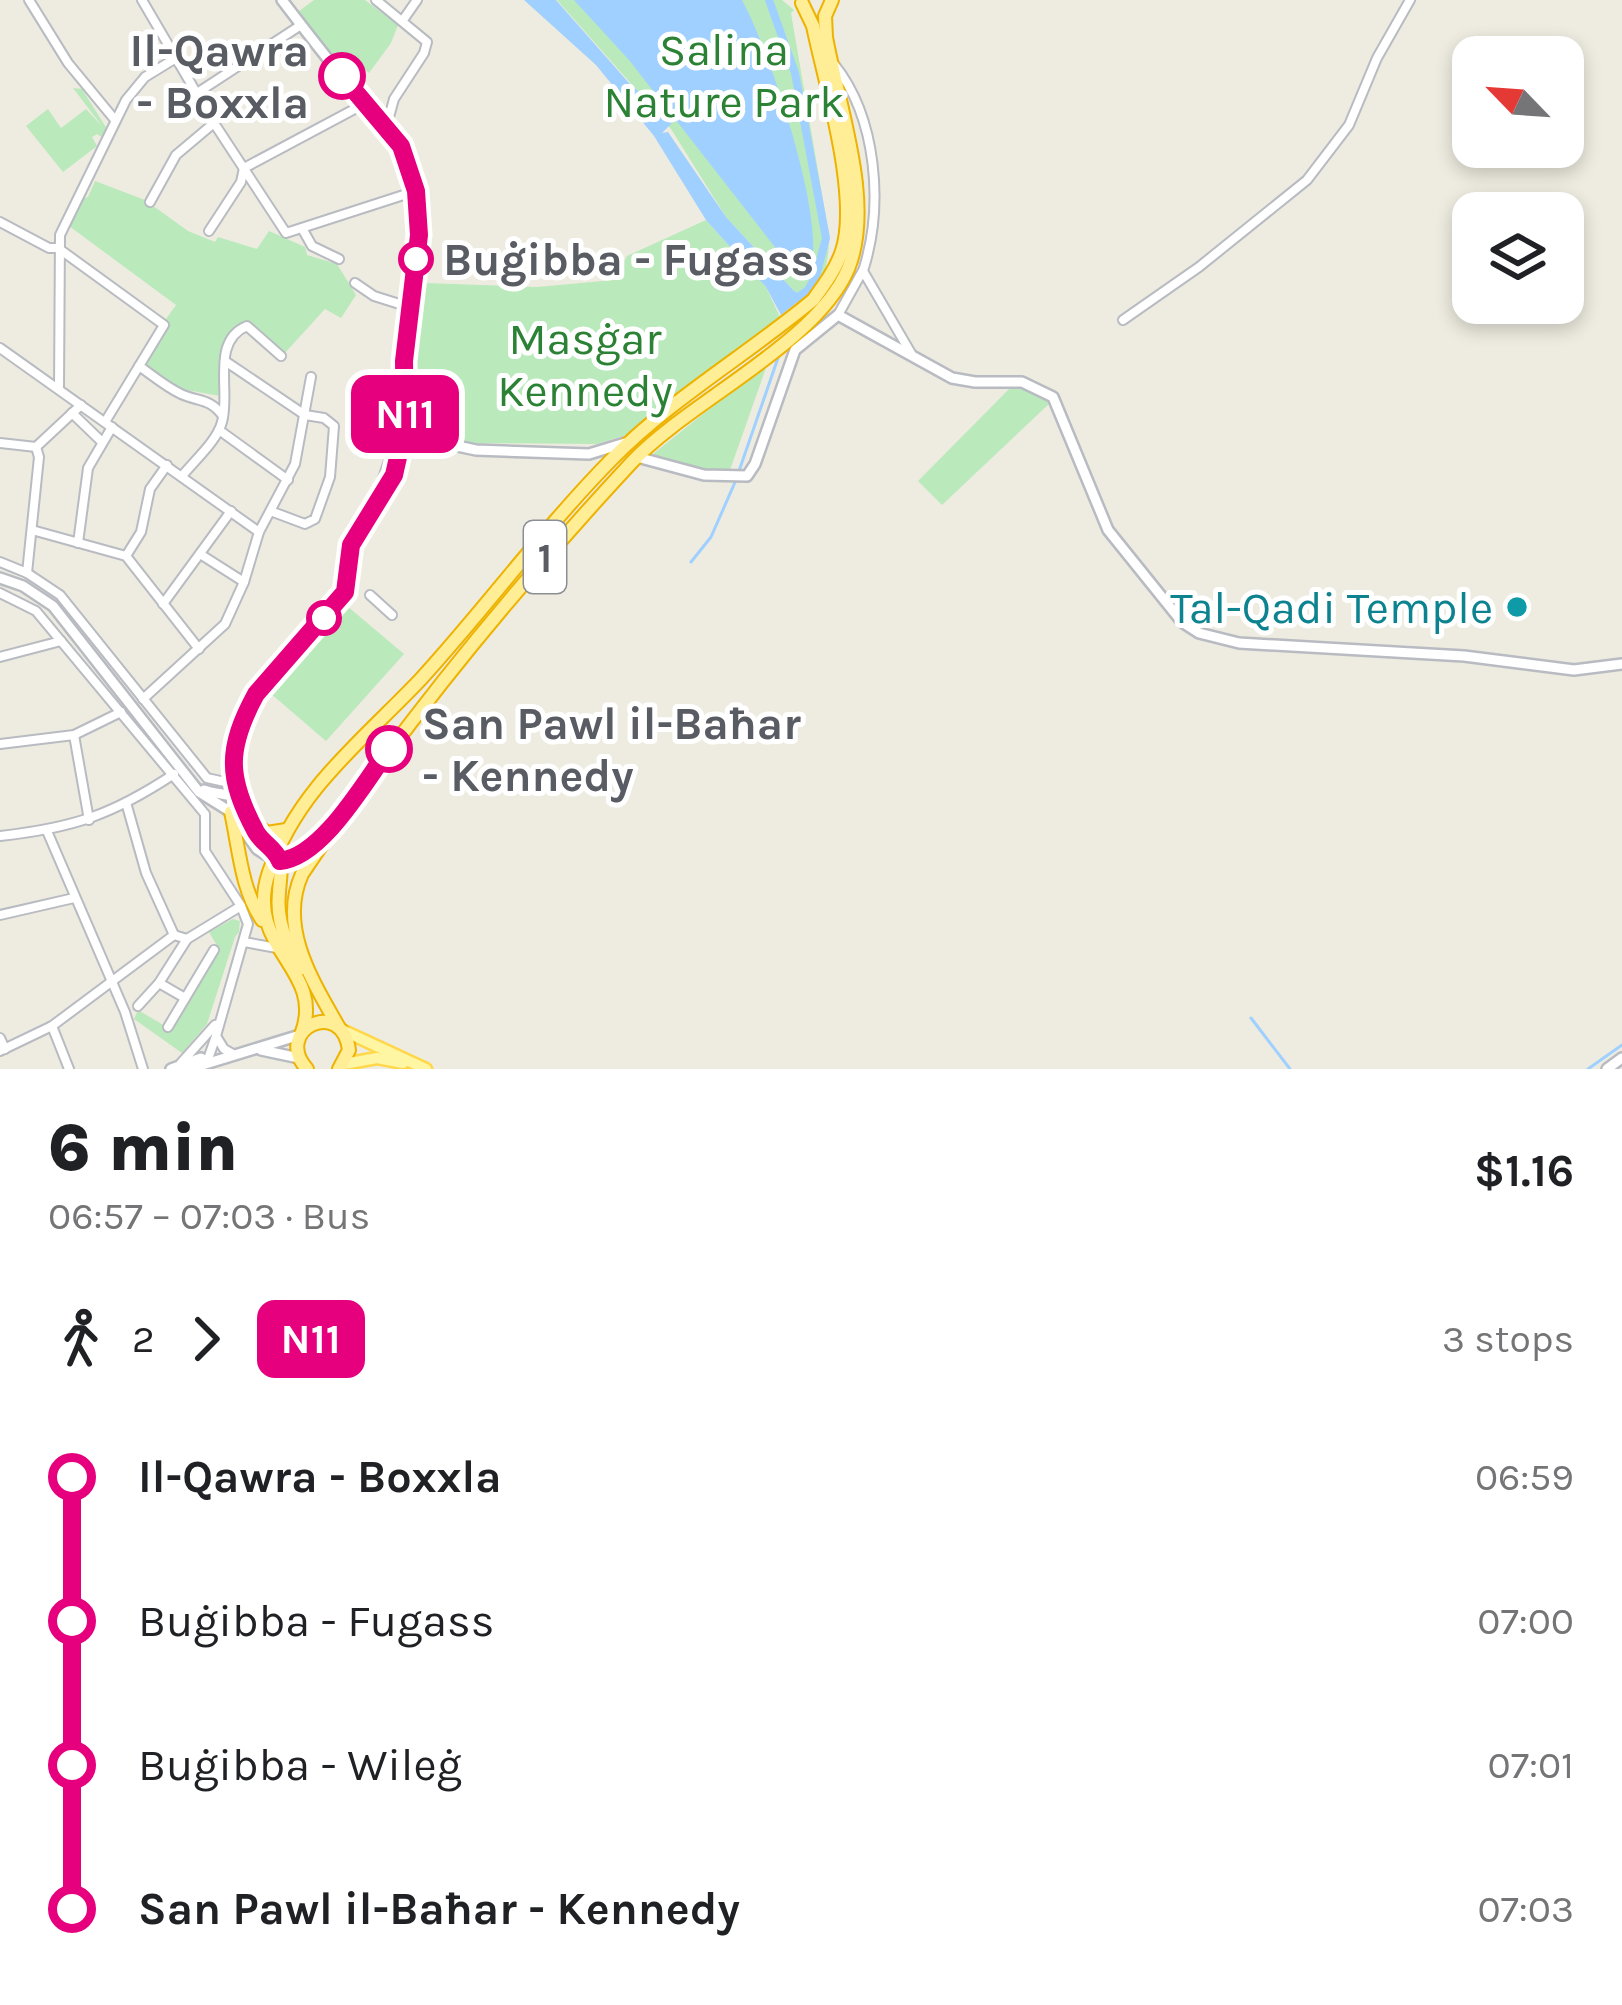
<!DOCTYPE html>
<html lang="en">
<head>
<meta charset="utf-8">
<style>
	body { margin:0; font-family:Karla,sans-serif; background:#f6f6f6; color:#202124; height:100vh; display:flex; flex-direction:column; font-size:45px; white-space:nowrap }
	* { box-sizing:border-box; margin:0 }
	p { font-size:39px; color:#757577 }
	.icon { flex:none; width:66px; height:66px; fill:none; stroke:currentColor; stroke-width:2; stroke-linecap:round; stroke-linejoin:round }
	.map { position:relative; height:1069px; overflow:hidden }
	.panel { display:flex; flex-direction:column; background:#fff; flex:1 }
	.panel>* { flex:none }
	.badge { padding:0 24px; border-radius:18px; font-size:42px; line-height:78px }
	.needle { width:78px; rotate:295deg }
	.controls { position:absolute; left:1452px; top:36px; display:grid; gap:24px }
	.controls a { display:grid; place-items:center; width:132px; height:132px; border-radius:24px; background:#fff; box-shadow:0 6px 18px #0003; font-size:60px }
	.map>.badge { position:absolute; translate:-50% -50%; box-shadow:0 0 0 6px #fff }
	.legs { display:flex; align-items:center; gap:18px; height:132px; padding:0 48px; font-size:39px }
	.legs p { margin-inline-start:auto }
	.overview { display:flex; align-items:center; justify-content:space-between; height:204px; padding:0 48px }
	h1 { font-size:66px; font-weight:800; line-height:90px }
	ul { padding:0 48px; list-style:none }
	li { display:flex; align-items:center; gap:42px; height:144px; font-size:45px }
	li i { display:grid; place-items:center; width:18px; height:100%; margin:0 15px; background:currentColor }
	li i::after { content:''; width:30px; height:30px; margin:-15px; border:9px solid; border-radius:50%; background:#fff }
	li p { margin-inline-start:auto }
	li:first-child i { background:linear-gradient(#0000 50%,currentColor 0) }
	li:last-child i { background:linear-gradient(currentColor 50%,#0000 0) }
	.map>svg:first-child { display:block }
	.green { fill:#bae9bc }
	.water { fill:#9fd0ff }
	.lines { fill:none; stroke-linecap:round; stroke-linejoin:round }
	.stream { stroke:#9fd0ff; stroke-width:3 }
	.canal { stroke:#9fd0ff; stroke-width:8 }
	.minor-casing { stroke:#b8bbc1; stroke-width:12 }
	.tertiary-casing { stroke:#b8bbc1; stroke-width:14 }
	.primary-casing { stroke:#ffd748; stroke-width:15 }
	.trunk-casing { stroke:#eeb200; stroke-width:16 }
	.minor { stroke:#fff; stroke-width:8 }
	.tertiary { stroke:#fff; stroke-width:9 }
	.primary { stroke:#fff6a4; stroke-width:10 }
	.trunk { stroke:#ffee95; stroke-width:12 }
	.line-1-casing { stroke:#fff; stroke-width:27 }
	.line-1 { stroke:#e6007e; stroke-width:18 }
	.stop-1-dot { fill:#fff; stroke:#e6007e; stroke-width:6 }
	.culture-dot { fill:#0f9aa8; stroke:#fff; stroke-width:4.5 }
	.labels { text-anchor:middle; stroke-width:10; stroke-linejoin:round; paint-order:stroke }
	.shield { fill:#fff; stroke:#8b8e92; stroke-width:3 }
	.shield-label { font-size:42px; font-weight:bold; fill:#595d63 }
	.park-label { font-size:45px; fill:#2b8234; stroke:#fff }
	.stop-label { font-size:45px; font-weight:bold; fill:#595d63; stroke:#fff; text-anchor:start }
	.culture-label { font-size:45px; fill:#0d838f; stroke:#fff; text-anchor:end }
</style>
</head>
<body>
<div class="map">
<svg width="1622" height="1069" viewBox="0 0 1622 1069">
	<rect width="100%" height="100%" fill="#eeece0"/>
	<g class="green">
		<polygon points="314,0 365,0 398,25 391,43 369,73 364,69 352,82 299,11"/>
		<path d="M 557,0 L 782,0 L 794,10 L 791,13 L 829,235 C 829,261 826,280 805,296 L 794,291 L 726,217 L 671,129 Z"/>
		<polygon points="73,88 82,89 107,129 103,138 97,134 92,137 97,146 63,172 26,126 48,109 61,128 86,109 102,126"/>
		<path d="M 95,181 L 145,200 L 188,231 L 215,242 L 218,237 L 257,249 L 269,231 L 305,247 L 307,255 L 337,264 L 356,295 L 341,318 L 325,309 L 284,354 L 247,322 C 214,334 218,366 220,396 L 181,389 L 142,365 L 167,329 L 166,319 L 176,305 L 69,226 L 81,199 L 88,197 Z"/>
		<polygon points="706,220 766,287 780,317 626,435 597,444 468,443 420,430 409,415 411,338 424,283 537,287 614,280 627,256"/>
		<path d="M 768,362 L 729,473 C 703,473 675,470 653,454 Z"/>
		<polygon points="1015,383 1045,394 1050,403 942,505 918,481"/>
		<polygon points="347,606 404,654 326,741 270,693"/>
		<polygon points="233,919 240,921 239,932 235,937 207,1024 182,1053 134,1019 138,1010 170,1029 219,949 209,932"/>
	</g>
	<g class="water">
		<polygon points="524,0 556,0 629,83 673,122 662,133 668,132 726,217 794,291 805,296 781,315 766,287 706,220 654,136 596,65"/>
		<path d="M 574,0 L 742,0 C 768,47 825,215 811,265 L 792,269 L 629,60 Z"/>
	</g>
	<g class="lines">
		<g class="stream">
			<polyline points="739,471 779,355"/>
			<polyline points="691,562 711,537 736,480"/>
			<polyline points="1251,1018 1290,1069"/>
			<polyline points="1588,1069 1622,1045"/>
		</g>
		<polyline class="canal" points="769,0 795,73 826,238 816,276 808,290 797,298"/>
		<defs>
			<g id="minor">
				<polyline points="29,0 68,63 115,120"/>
				<polyline points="142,0 214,123 286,233 416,191"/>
				<polyline points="376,0 427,42 424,53 394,99 386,128"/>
				<polyline points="403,20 417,0"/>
				<path d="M 834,64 C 877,118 884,206 863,271 L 912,355"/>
				<polyline points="197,93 301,25"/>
				<polyline points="150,202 176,155 214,123"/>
				<polyline points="0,222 49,248 58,248 164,325 105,422"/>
				<polyline points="303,230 312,246 339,259"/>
				<polyline points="209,231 241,182 244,168 364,104"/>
				<polyline points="355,283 374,296 409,307"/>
				<polyline points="838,315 862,272"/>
				<polyline points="1123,320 1199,267 1307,180 1349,125 1377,58 1410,0"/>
				<polyline points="0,348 259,532"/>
				<polyline points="225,361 305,415 324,418 334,426 330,477 315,519 305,524 273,512"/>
				<path d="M 139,366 C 152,375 166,387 181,394 C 199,402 210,398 223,416"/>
				<polyline points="59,389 60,235 126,100 145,77 176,58"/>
				<polyline points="72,413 101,441"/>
				<polyline points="219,430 288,480"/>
				<polyline points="0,443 36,447"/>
				<polyline points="36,447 81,405"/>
				<path d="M 182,476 C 195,460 217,441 222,422 C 231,392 210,341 247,326 L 281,356"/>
				<polyline points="32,530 126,556 199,649"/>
				<polyline points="78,543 88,468 112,427"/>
				<polyline points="200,554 244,582"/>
				<polyline points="126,556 141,532 150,489 167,465"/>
				<polyline points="0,562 27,573 60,595 207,778 234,784"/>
				<polyline points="27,573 39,457 36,447"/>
				<polyline points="0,593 36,611 205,814 205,851 241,906 248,924 216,1036 224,1049 233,1054"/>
				<polyline points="370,595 392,615"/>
				<polyline points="163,604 231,511"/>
				<polyline points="0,657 61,641"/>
				<polyline points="143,699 225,624 244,582 259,532 295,464 311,377"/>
				<polyline points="74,735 89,820"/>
				<polyline points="0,744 74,735 121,712"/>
				<polyline points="127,806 146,873 174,935"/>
				<polyline points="47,831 125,1012 143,1069"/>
				<path d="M 0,836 C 73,828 112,815 174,774"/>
				<polyline points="0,915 74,898"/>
				<polyline points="244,942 277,948"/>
				<polyline points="159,983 185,998"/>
				<polyline points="138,1006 159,983 187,939"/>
				<polyline points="52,1026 69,1069"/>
				<polyline points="168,1027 214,950"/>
				<polyline points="0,1038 5,1049"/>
				<polyline points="0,1051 52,1026 174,935 187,939 241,906"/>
				<polyline points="207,1062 216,1036"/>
				<polyline points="181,1063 215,1025"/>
			</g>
			<g id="tertiary">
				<path d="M 282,0 C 308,34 335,69 363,102 C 377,119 395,132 404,152 C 434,216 410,297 403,363"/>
				<polyline points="401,434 476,450 589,454 625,443"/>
				<polyline points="637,457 704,475 747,476 755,464 795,350 838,315 952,378 975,382 1022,382 1053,397 1108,530 1182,622 1199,633 1239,643 1464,656 1574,670 1622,664"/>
				<polyline points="381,487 390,461 399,392"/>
				<polyline points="0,578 23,586 53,606 199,792 231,812"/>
				<path d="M 204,790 C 214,794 225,793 233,797 C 255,808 254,838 276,851"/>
				<polyline points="273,859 257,849 231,812 235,755 247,712 256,694 339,601 345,592 353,540 397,468 405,426 404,361"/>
				<polyline points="261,1050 299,1058"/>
				<polyline points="171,1069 201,1058 207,1062"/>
				<polyline points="189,1069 300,1035"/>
				<polyline points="1607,1069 1622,1058"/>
			</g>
			<g id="primary">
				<polyline points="342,1030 426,1069"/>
				<polyline points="344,1064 377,1058 403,1063"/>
			</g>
			<g id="trunk">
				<path d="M 231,812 C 239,848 241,889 262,920"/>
				<polyline points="251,821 267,833 286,830"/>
				<path d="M 277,852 C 283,867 280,877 279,892 C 276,921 286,946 303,968"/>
				<polyline points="273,859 293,860 314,846"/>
				<path d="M 338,1026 C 312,980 278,927 302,874 C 400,728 512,591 632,462 C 688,402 817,343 848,269 C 875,203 838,105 826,37 L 825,16 L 832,0"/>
				<path d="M 302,1032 C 325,968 243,948 269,872 C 297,790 362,741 420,680 C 486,608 544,528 612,459 C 671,399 748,354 813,300 C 824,285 836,269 842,251 C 860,197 825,84 813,26 L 802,3"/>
				<path d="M 307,1069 C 272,1030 342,996 349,1050 L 339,1069"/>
			</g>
		</defs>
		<use href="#minor" class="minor-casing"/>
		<use href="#tertiary" class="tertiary-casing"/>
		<use href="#primary" class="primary-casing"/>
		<use href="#trunk" class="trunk-casing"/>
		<use href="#minor" class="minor"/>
		<use href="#tertiary" class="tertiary"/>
		<use href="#primary" class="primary"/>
		<use href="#trunk" class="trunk"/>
	</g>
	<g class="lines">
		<defs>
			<path id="line-1" d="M 342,76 L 401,146 L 416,191 L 419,235 L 404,361 L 405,426 L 394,475 L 351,545 L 345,592 L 256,694 C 226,749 227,778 256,832 C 263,844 275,848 280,861 C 322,857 364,783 389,749"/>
		</defs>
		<use href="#line-1" class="line-1-casing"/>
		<use href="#line-1" class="line-1"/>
	</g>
	<g class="stop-1-dot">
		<circle cx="342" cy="76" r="21"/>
		<circle cx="416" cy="259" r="15"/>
		<circle cx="324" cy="618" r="15"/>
		<circle cx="389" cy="749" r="21"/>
	</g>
	<circle class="culture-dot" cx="1517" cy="607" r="12"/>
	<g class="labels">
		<rect class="shield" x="524" y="521" width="42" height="72" rx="9"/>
		<g class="shield-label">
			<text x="545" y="572">1</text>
		</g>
		<g class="park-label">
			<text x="724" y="65">Salina<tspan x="724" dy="52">Nature Park</tspan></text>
			<text x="585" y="354">Masġar<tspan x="585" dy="52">Kennedy</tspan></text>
		</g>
		<g class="stop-label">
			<text x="309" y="66" text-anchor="end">Il-Qawra<tspan x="309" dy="52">- Boxxla</tspan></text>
			<text x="443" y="275">Buġibba - Fugass</text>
			<text x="422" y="739">San Pawl il-Baħar<tspan x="422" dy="52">- Kennedy</tspan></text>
		</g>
		<g class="culture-label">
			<text x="1493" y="623">Tal-Qadi Temple</text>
		</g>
	</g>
</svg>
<div class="controls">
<a><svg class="needle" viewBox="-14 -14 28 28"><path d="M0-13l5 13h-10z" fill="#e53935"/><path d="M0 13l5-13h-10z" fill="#757577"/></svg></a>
<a><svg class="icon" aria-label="layers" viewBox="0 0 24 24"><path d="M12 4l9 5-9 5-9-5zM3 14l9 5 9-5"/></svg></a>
</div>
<b class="badge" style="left:405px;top:414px;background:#e6007e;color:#fff">N11</b>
</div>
<section class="panel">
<div class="overview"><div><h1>6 min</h1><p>06:57 – 07:03 · Bus</p></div><b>$1.16</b></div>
<div class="legs"><svg class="icon" aria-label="walk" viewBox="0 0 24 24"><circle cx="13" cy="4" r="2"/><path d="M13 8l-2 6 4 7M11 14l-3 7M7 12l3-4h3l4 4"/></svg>2<svg class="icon" aria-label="forward" viewBox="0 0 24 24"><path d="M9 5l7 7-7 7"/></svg><b class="badge" style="background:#e6007e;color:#fff">N11</b><p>3 stops</p></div>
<ul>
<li><i style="color:#e6007e"></i><b>Il-Qawra - Boxxla</b><p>06:59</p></li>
<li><i style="color:#e6007e"></i><span>Buġibba - Fugass</span><p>07:00</p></li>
<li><i style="color:#e6007e"></i><span>Buġibba - Wileġ</span><p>07:01</p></li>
<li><i style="color:#e6007e"></i><b>San Pawl il-Baħar - Kennedy</b><p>07:03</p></li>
</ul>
</section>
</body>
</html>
